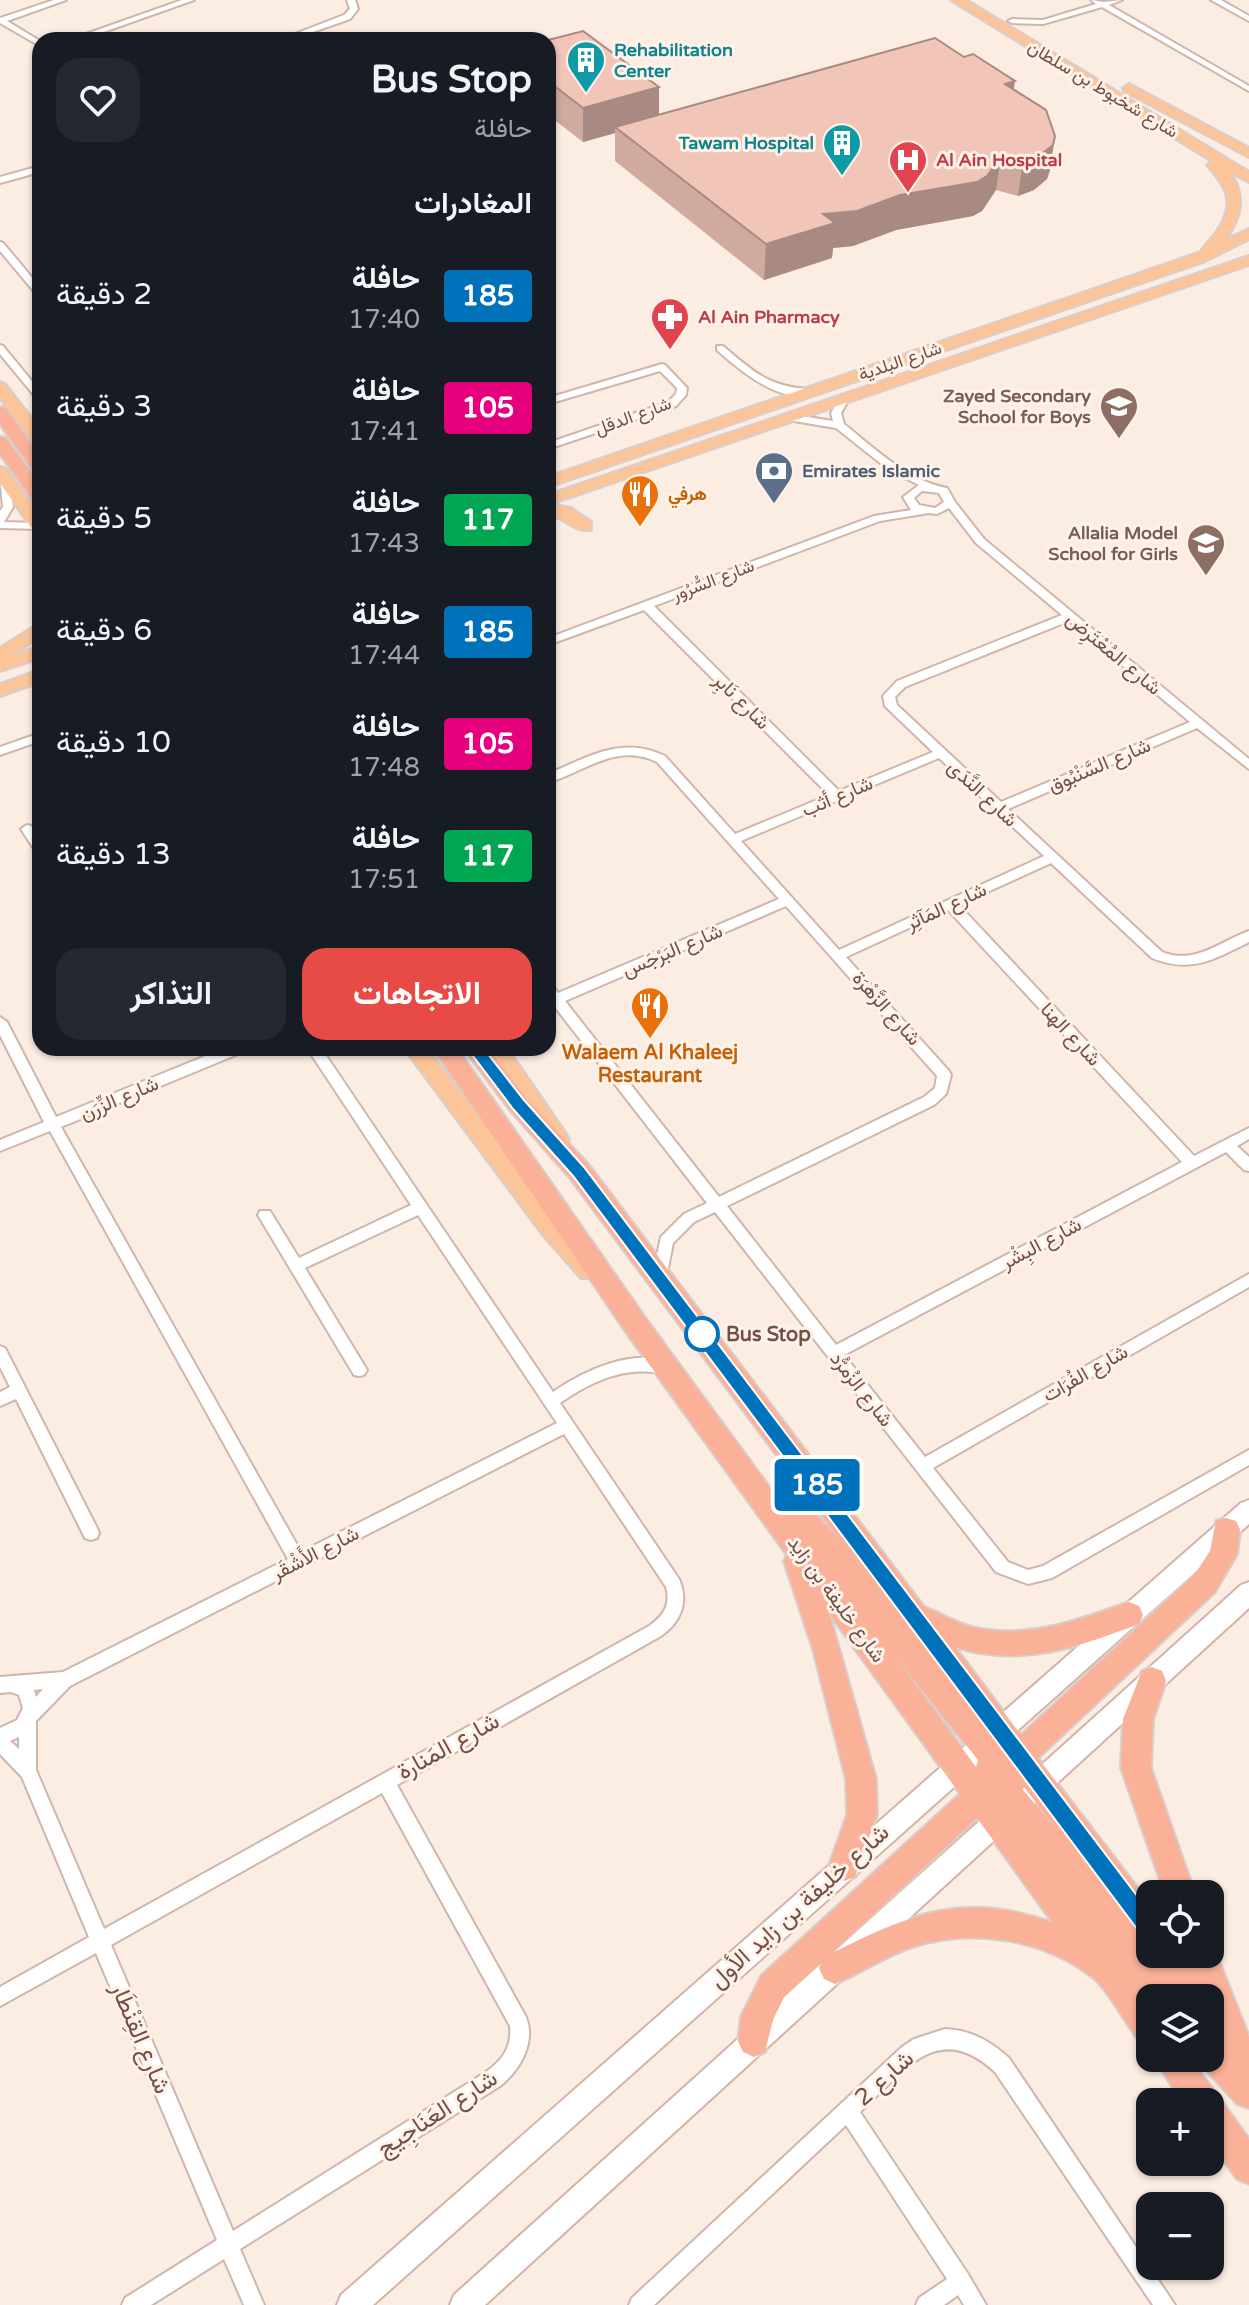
<!DOCTYPE html>
<html lang="ar">
<head>
<meta charset="utf-8">
<style>
	body { margin:0; font-family:"Varela Round",Vazirmatn,sans-serif; background:#242831; color:#f1f3f6; direction:rtl; height:100vh; display:flex; flex-direction:column; font-size:30px; white-space:nowrap }
	* { box-sizing:border-box; margin:0 }
	p { font-size:26px; color:#9ea1a6 }
	.icon { flex:none; width:44px; height:44px; fill:none; stroke:currentColor; stroke-width:2; stroke-linecap:round; stroke-linejoin:round }
	.map { position:relative; flex:1; overflow:hidden; direction:ltr }
	.panel { position:absolute; left:32px; top:32px; width:524px; height:1024px; display:flex; flex-direction:column; background:#171b24; border-radius:24px; box-shadow:0 2px 6px #0004; direction:rtl }
	.panel>* { flex:none }
	.badge { padding:0 16px; border-radius:6px; font-size:28px; line-height:52px }
	.tools { position:absolute; left:1136px; top:1880px; display:grid; gap:16px }
	.tools a { display:grid; place-items:center; width:88px; height:88px; border-radius:16px; background:#171b24; box-shadow:0 2px 6px #0004; font-size:40px }
	.map>.badge { position:absolute; translate:-50% -50%; box-shadow:0 0 0 4px #fff }
	h2 { padding:0 24px; font-size:30px; line-height:72px }
	.round { display:grid; place-items:center; flex:none; width:84px; height:84px; border-radius:24px; background:#242831 }
	.headline { display:flex; align-items:center; justify-content:space-between; height:136px; padding:0 24px }
	h1 { font-size:38px; font-weight:700; line-height:60px }
	.action { display:flex; gap:16px; margin-top:auto; padding:16px 24px }
	.action a { flex:1; height:92px; border-radius:24px; background:#e84a45; color:#fff; font-size:32px; font-weight:700; line-height:92px; text-align:center }
	.action a+a { background:#242831; color:#f1f3f6 }
	ul { padding:0; list-style:none }
	li { display:flex; align-items:center; gap:24px; height:112px; padding:0 24px }
	li div { flex:1 }
	li b { display:block; font-size:30px }
	li em { font-style:normal }
	li .badge { min-width:88px; font-weight:700; text-align:center }
	.map>svg:first-child { display:block }
	.lines { fill:none; stroke-linecap:round; stroke-linejoin:round }
	.minor-casing { stroke:#d0b5ab; stroke-width:4 }
	.secondary-casing { stroke:#d3b3a8; stroke-width:4 }
	.primary-casing { stroke:#d8cecc; stroke-width:4 }
	.trunk-casing { stroke:#d8cecc; stroke-width:4 }
	.minor { fill:#fff; fill-rule:evenodd }
	.secondary { fill:#fff; fill-rule:evenodd }
	.primary { fill:#fcc499; fill-rule:evenodd }
	.trunk { fill:#fab198; fill-rule:evenodd }
	.wall { fill:#d0a99f }
	.shaded-wall { fill:#a98a82 }
	.building { fill:#f2c5b9; stroke:#a98a82; stroke-width:2 }
	.line { fill:#0072bc; stroke:#fff; stroke-width:2 }
	.stop-dot { fill:#fff; stroke:#0072bc; stroke-width:4 }
	.labels { text-anchor:middle; stroke-width:6; stroke-linejoin:round; paint-order:stroke }
	.far-culture-label { font-size:18px; font-weight:bold; fill:#0d838f; stroke:#fff2e8; text-anchor:start }
	.far-street-label { font-size:18px; fill:#744f48; stroke:#fff2e8 }
	.far-health-label { font-size:18px; font-weight:bold; fill:#be3a42; stroke:#fff2e8; text-anchor:start }
	.far-education-label { font-size:18px; font-weight:bold; fill:#785e54; stroke:#fff2e8; text-anchor:end }
	.far-service-label { font-size:18px; font-weight:bold; fill:#4e5e75; stroke:#fff2e8; text-anchor:start }
	.far-food-label { font-size:18px; font-weight:bold; fill:#c56008; stroke:#fff2e8; text-anchor:start }
	.street-label { font-size:20px; fill:#744f48; stroke:#fff2e8 }
	.food-label { font-size:20px; font-weight:bold; fill:#c56008; stroke:#fff2e8 }
	.stop-label { font-size:20px; font-weight:bold; fill:#744f48; stroke:#fff2e8; text-anchor:start }
	.near-street-label { font-size:24px; fill:#744f48; stroke:#fff2e8 }
</style>
</head>
<body>
<div class="map">
<svg width="1249" height="2305" viewBox="0 0 1249 2305">
	<rect width="100%" height="100%" fill="#fcede2"/>
	<g class="lines">
		<defs>
			<g id="minor">
				<polygon points="54,0 66,0 7,21 40,41 40,46 0,23 0,18"/>
				<polygon points="182,0 194,0 81,40 69,40"/>
				<polygon points="347,0 355,0 358,9 350,19 290,40 279,40 344,15 350,9"/>
				<polygon points="1091,0 1104,2 1122,0 1109,5 1249,86 1249,91 1102,7 1043,24 1012,23 1008,21 1012,19 1043,20 1096,4"/>
				<polygon points="1211,0 1221,0 1249,16 1249,21"/>
				<polygon points="40,166 40,172 0,183 0,177"/>
				<polygon points="0,242 3,243 40,287 40,296 37,295 0,251"/>
				<polygon points="0,345 3,346 40,391 40,400 37,399 0,354"/>
				<path d="M 717,346 L 723,346 C 752,371 769,387 809,389 L 814,392 C 784,408 738,369 717,350 Z"/>
				<polygon points="662,364 665,365 687,388 686,395 676,406 548,449 548,443 668,402 676,394 677,388 660,371 548,404 548,398"/>
				<path d="M 842,395 L 850,397 L 841,413 L 844,424 C 874,448 908,481 947,488 L 955,502 L 984,539 L 1249,759 L 1249,769 L 1197,728 L 1008,809 L 1162,952 C 1195,965 1219,942 1249,931 L 1249,942 C 1215,959 1191,974 1152,958 L 1051,863 L 959,905 L 1194,1156 L 1249,1128 L 1249,1139 L 1237,1146 L 1249,1157 L 1249,1171 L 1244,1170 L 1226,1152 L 844,1355 L 925,1457 L 1249,1274 L 1249,1287 L 933,1468 L 1008,1562 L 1028,1570 L 1043,1566 L 1249,1450 L 1249,1465 L 1052,1578 L 1028,1584 L 996,1572 L 715,1212 L 694,1222 L 673,1243 L 666,1278 L 664,1282 L 659,1284 L 654,1282 L 652,1278 L 661,1237 L 684,1214 L 707,1203 L 548,998 L 548,984 L 553,986 L 558,993 L 779,899 L 657,762 C 618,742 585,771 548,783 L 548,774 C 588,757 622,735 665,756 L 735,834 L 829,795 L 644,610 L 548,645 L 548,638 L 874,516 L 911,510 L 903,497 L 919,485 L 889,470 L 836,428 L 788,420 L 783,417 L 788,414 L 833,421 L 831,413 ZM 922,491 L 939,493 L 944,502 L 935,508 L 919,505 L 914,498 ZM 949,508 L 976,543 L 1062,615 L 897,681 L 883,696 L 885,706 L 933,752 L 839,791 L 654,606 L 880,521 L 929,513 L 937,514 ZM 1069,621 L 1190,722 L 1001,802 L 897,705 L 895,697 L 905,687 ZM 939,758 L 1044,856 L 839,950 L 741,841 ZM 786,906 L 937,1076 L 935,1088 L 924,1097 L 719,1197 L 565,1001 ZM 948,910 L 1182,1162 L 836,1345 L 727,1206 L 934,1105 L 946,1094 L 951,1075 L 949,1071 L 846,957 Z"/>
				<polygon points="0,475 8,477 13,507 4,522 39,523 40,529 0,528 0,511 3,507"/>
				<polygon points="40,733 40,741 0,755 0,747"/>
				<polygon points="27,825 31,826 40,839 40,853 36,852 21,829"/>
				<path d="M 0,1017 L 7,1022 L 56,1117 L 225,1048 L 245,1048 L 243,1052 L 61,1127 L 301,1552 L 557,1423 L 418,1215 L 305,1268 L 367,1370 L 364,1375 L 359,1376 L 354,1375 L 258,1215 L 260,1211 L 270,1211 L 299,1258 L 411,1205 L 307,1048 L 321,1048 L 553,1392 C 585,1370 631,1349 671,1361 L 674,1366 L 671,1371 C 659,1374 645,1370 632,1372 C 605,1375 582,1388 560,1403 L 679,1579 C 689,1602 681,1622 661,1636 L 397,1785 L 526,2017 C 536,2043 520,2070 500,2086 L 240,2249 L 264,2305 L 244,2305 L 224,2259 L 151,2305 L 122,2305 L 125,2298 L 217,2240 L 96,1953 L 0,2006 L 0,1987 L 89,1937 L 22,1777 L 0,1754 L 0,1728 L 17,1720 L 23,1708 L 19,1695 L 11,1692 L 0,1693 L 0,1677 L 63,1672 L 288,1559 L 50,1131 L 0,1151 L 0,1140 L 44,1122 L 0,1035 ZM 564,1434 L 666,1587 C 671,1605 664,1615 649,1626 L 104,1929 L 36,1770 L 36,1721 L 70,1686 ZM 43,1689 L 36,1697 L 34,1690 ZM 19,1737 L 19,1749 L 10,1741 ZM 382,1793 L 510,2026 C 512,2047 503,2060 486,2072 L 233,2231 L 111,1945 Z"/>
				<polygon points="0,1346 5,1348 97,1528 99,1533 97,1538 91,1540 85,1538 16,1399 0,1406 0,1392 10,1387 0,1367"/>
				<path d="M 945,2029 C 971,2030 990,2041 1009,2058 L 1175,2305 L 1153,2305 L 995,2072 C 937,2018 904,2072 860,2112 L 968,2274 L 986,2305 L 964,2305 L 958,2295 L 944,2305 L 916,2305 L 919,2298 L 947,2279 L 846,2125 L 654,2305 L 629,2305 L 632,2298 L 902,2047 L 914,2039 Z"/>
			</g>
			<g id="secondary">
				<polygon points="1249,1500 1249,1524 373,2305 337,2305 341,2295 1241,1503"/>
				<polygon points="1249,1582 1249,1608 485,2305 450,2305 454,2295 1241,1585"/>
			</g>
			<g id="primary">
				<path d="M 951,0 L 966,0 L 1249,172 L 1249,182 L 1230,172 C 1246,196 1242,217 1225,240 L 1249,229 L 1249,239 L 1205,261 L 548,487 L 548,477 L 1201,252 C 1204,245 1211,240 1216,233 C 1236,204 1228,188 1207,165 L 1212,161 Z"/>
				<polygon points="1129,84 1249,148 1249,157 1124,91 1123,88"/>
				<path d="M 1249,256 L 1249,265 L 550,504 L 571,508 L 591,522 L 591,530 C 575,533 564,517 548,514 L 548,495 Z"/>
				<polygon points="0,382 5,384 40,429 40,445 34,443 0,398"/>
				<polygon points="0,467 6,469 40,515 40,532 34,531 0,483"/>
				<polygon points="40,623 40,636 10,657 40,646 40,658 0,671 0,648"/>
				<polygon points="40,670 40,682 0,696 0,684"/>
				<polygon points="404,1048 427,1048 559,1223 597,1264 601,1271 597,1278 581,1278 543,1235"/>
				<polygon points="485,1048 507,1048 566,1134 569,1140 566,1146 550,1146"/>
			</g>
			<g id="trunk">
				<polygon points="0,407 6,408 40,456 40,473 34,472 0,424"/>
				<polygon points="0,437 6,438 40,485 40,503 34,502 0,454"/>
				<path d="M 433,1048 L 457,1048 L 646,1319 L 770,1488 C 823,1504 854,1561 887,1603 L 570,1178 L 511,1111 L 463,1048 L 488,1048 L 527,1099 L 588,1164 L 924,1607 C 941,1613 957,1624 976,1628 C 1029,1639 1080,1620 1129,1602 L 1139,1606 L 1143,1615 L 1139,1624 C 1078,1647 1020,1668 955,1647 L 1021,1735 L 1195,1574 L 1210,1551 L 1216,1521 L 1226,1518 L 1236,1521 L 1240,1530 L 1237,1554 L 1215,1592 L 1038,1758 L 1150,1904 L 1150,1946 L 1142,1942 L 1153,1957 L 1152,1954 L 1210,1954 L 1212,1943 L 1249,2037 L 1249,2108 L 1237,2104 L 1195,2058 L 1210,2058 L 1210,1998 L 1150,1998 L 1150,2046 L 1139,2041 C 1126,2024 1108,1989 1092,1977 C 1043,1938 971,1928 912,1947 C 885,1956 861,1973 835,1984 L 824,1979 L 819,1968 L 821,1963 L 784,1997 L 773,2020 L 765,2052 L 754,2057 L 743,2052 L 738,2041 L 741,2017 L 762,1975 L 960,1794 L 829,1613 L 876,1779 L 877,1815 L 855,1877 L 844,1881 L 833,1877 L 829,1866 L 847,1815 L 846,1779 L 813,1649 L 784,1561 L 787,1555 L 628,1335 ZM 893,1654 L 978,1760 L 976,1767 ZM 1024,1787 L 1057,1830 L 1023,1790 ZM 977,1818 L 1053,1923 C 965,1891 912,1913 832,1953 Z"/>
				<polygon points="1152,1667 1162,1671 1166,1681 1153,1719 1151,1768 1195,1894 1165,1894 1121,1768 1123,1719 1142,1671"/>
				<polygon points="1154,2058 1190,2058 1249,2139 1249,2184 1237,2179 1210,2141 1210,2102 1182,2102"/>
			</g>
		</defs>
		<use href="#minor" class="minor-casing"/>
		<use href="#secondary" class="secondary-casing"/>
		<use href="#primary" class="primary-casing"/>
		<use href="#trunk" class="trunk-casing"/>
		<use href="#minor" class="minor"/>
		<use href="#secondary" class="secondary"/>
		<use href="#primary" class="primary"/>
		<use href="#trunk" class="trunk"/>
	</g>
	<polygon class="wall" points="548,40 659,87 659,115 1014,89 1050,170 1047,179 1034,190 1018,196 996,190 982,211 973,216 896,230 853,246 833,248 832,258 764,280 615,161 615,133 583,142 548,115"/>
	<g class="shaded-wall">
		<polygon points="1015,81 1010,115 1005,84"/>
		<polygon points="659,87 659,121 615,127 615,133 583,142 583,108"/>
		<polygon points="1055,136 1050,170 1047,179 1034,190 1018,196 1023,161"/>
		<polygon points="1001,156 996,190 982,211 973,216 896,230 853,246 833,248 832,258 764,280 766,244 823,214"/>
	</g>
	<g class="building">
		<polygon points="583,31 659,87 583,108 548,81 548,40"/>
		<polygon points="935,38 964,57 973,54 1015,81 1005,84 1046,110 1055,136 1053,145 1039,156 1023,161 1001,156 987,176 977,182 900,195 857,211 823,214 835,223 766,244 615,127"/>
	</g>
	<polygon class="line" points="475,1042 480,1044 524,1100 584,1167 1157,1922 1160,1930 1157,1937 1150,1940 1143,1937 573,1176 513,1109 470,1052 468,1048"/>
	<defs>
		<symbol id="building-pin" viewBox="-11 -11 22 30"><path d="M0 17L-7.5 6A9.5 9.5 0 1 1 7.5 6Z" fill="#0f9aa8" stroke="#fff2e8"/><path d="M-4-6H4V6H1V3H-1V6H-4ZM-2.5-4.3h1.7v1.8h-1.7ZM.8-4.3h1.7v1.8H.8ZM-2.5-1h1.7V.8h-1.7ZM.8-1h1.7V.8H.8Z" fill="#fff"/></symbol>
		<symbol id="hospital-pin" viewBox="-11 -11 22 30"><path d="M0 17L-7.5 6A9.5 9.5 0 1 1 7.5 6Z" fill="#e0444e" stroke="#fff2e8"/><path d="M-5-5h3v3.5h4V-5h3V5h-3V1.5h-4V5h-3Z" fill="#fff"/></symbol>
		<symbol id="pharmacy-pin" viewBox="-11 -11 22 30"><path d="M0 17L-7.5 6A9.5 9.5 0 1 1 7.5 6Z" fill="#e0444e" stroke="#fff2e8"/><path d="M-2-6h4v4h4v4h-4v4h-4v-4h-4v-4h4Z" fill="#fff"/></symbol>
		<symbol id="school-pin" viewBox="-11 -11 22 30"><path d="M0 17L-7.5 6A9.5 9.5 0 1 1 7.5 6Z" fill="#8d6e63" stroke="#fff2e8"/><path d="M0-5L7-2L0 1L-7-2ZM-4 1L0 2.5L4 1V4Q0 6-4 4Z" fill="#fff"/></symbol>
		<symbol id="bank-pin" viewBox="-11 -11 22 30"><path d="M0 17L-7.5 6A9.5 9.5 0 1 1 7.5 6Z" fill="#5c6f8a" stroke="#fff2e8"/><path d="M-6-4H6V4H-6ZM0-2.3a2.3 2.3 0 1 0 0 4.6a2.3 2.3 0 1 0 0-4.6Z" fill="#fff"/></symbol>
		<symbol id="restaurant-pin" viewBox="-11 -11 22 30"><path d="M0 17L-7.5 6A9.5 9.5 0 1 1 7.5 6Z" fill="#e8710a" stroke="#fff2e8"/><path d="M-5-6h1v4h1v-4h1v4h1v-4h1v5L-1.5 .5V6h-2V.5L-5-1ZM5-6V6H3V1.5H1.5Q1.5-4 5-6Z" fill="#fff"/></symbol>
	</defs>
	<g fill-rule="evenodd">
		<use href="#building-pin" x="564" y="38" width="44" height="60"/>
		<use href="#building-pin" x="820" y="121" width="44" height="60"/>
		<use href="#hospital-pin" x="886" y="138" width="44" height="60"/>
		<use href="#pharmacy-pin" x="648" y="295" width="44" height="60"/>
		<use href="#school-pin" x="1097" y="384" width="44" height="60"/>
		<use href="#bank-pin" x="752" y="449" width="44" height="60"/>
		<use href="#restaurant-pin" x="618" y="472" width="44" height="60"/>
		<use href="#school-pin" x="1184" y="521" width="44" height="60"/>
		<use href="#restaurant-pin" x="628" y="984" width="44" height="60"/>
	</g>
	<circle class="stop-dot" cx="702" cy="1334" r="16"/>
	<g class="labels">
		<g class="far-culture-label">
			<text x="614" y="56">Rehabilitation<tspan x="614" dy="21">Center</tspan></text>
			<text x="814" y="149" text-anchor="end">Tawam Hospital</text>
		</g>
		<g class="far-street-label">
			<text transform="translate(1103 89) rotate(31)" y="6">شارع شخبوط بن سلطان</text>
			<text transform="translate(900 361) rotate(-19)" y="6">شارع البلدية</text>
			<text transform="translate(633 416) rotate(-20)" y="6">شارع الدقل</text>
			<text transform="translate(713 580) rotate(-21)" y="6">شارع السُّرُور</text>
		</g>
		<g class="far-health-label">
			<text x="936" y="166">Al Ain Hospital</text>
			<text x="698" y="323">Al Ain Pharmacy</text>
		</g>
		<g class="far-education-label">
			<text x="1091" y="402">Zayed Secondary<tspan x="1091" dy="21">School for Boys</tspan></text>
			<text x="1178" y="539">Allalia Model<tspan x="1178" dy="21">School for Girls</tspan></text>
		</g>
		<g class="far-service-label">
			<text x="802" y="477">Emirates Islamic</text>
		</g>
		<g class="far-food-label">
			<text x="668" y="500">هرفي</text>
		</g>
		<g class="street-label">
			<text transform="translate(1114 653) rotate(40)" y="7">شارع المُعْتَرِض</text>
			<text transform="translate(742 701) rotate(45)" y="7">شارع نَابِر</text>
			<text transform="translate(1099 765) rotate(-23)" y="7">شارع السَّنْبُوق</text>
			<text transform="translate(983 793) rotate(43)" y="7">شارع النَّدَى</text>
			<text transform="translate(837 796) rotate(-23)" y="7">شارع أثب</text>
			<text transform="translate(946 906) rotate(-25)" y="7">شارع المَآثِر</text>
			<text transform="translate(672 950) rotate(-23)" y="7">شارع البَرْجَس</text>
			<text transform="translate(887 1008) rotate(48)" y="7">شارع الزَّهْرَة</text>
			<text transform="translate(1071 1034) rotate(47)" y="7">شارع الهنا</text>
			<text transform="translate(119 1098) rotate(-23)" y="7">شارع الزِّرَن</text>
			<text transform="translate(1041 1243) rotate(-28)" y="7">شارع البِشْر</text>
			<text transform="translate(1085 1373) rotate(-30)" y="7">شارع الفُرَات</text>
			<text transform="translate(862 1389) rotate(52)" y="7">شارع الزُمرُّد</text>
			<text transform="translate(315 1553) rotate(-27)" y="7">شارع الأَشْقَر</text>
			<text transform="translate(837 1599) rotate(54)" y="7">شارع خليفة بن زايد</text>
		</g>
		<g class="food-label">
			<text x="650" y="1059">Walaem Al Khaleej<tspan x="650" dy="23">Restaurant</tspan></text>
		</g>
		<g class="stop-label">
			<text x="726" y="1341">Bus Stop</text>
		</g>
		<g class="near-street-label">
			<text transform="translate(448 1746) rotate(-29)" y="8">شارع المَنارة</text>
			<text transform="translate(799 1906) rotate(-42)" y="8">شارع خليفة بن زايد الأول</text>
			<text transform="translate(141 2038) rotate(67)" y="8">شارع القِنْطَار</text>
			<text transform="translate(884 2078) rotate(-42)" y="8">شارع 2</text>
			<text transform="translate(437 2113) rotate(-33)" y="8">شارع العَنَاجِيج</text>
		</g>
	</g>
</svg>
<div class="tools">
<a><svg class="icon" aria-label="locate" viewBox="0 0 24 24"><circle cx="12" cy="12" r="6"/><path d="M12 2v4M12 18v4M2 12h4M18 12h4"/></svg></a>
<a><svg class="icon" aria-label="layers" viewBox="0 0 24 24"><path d="M12 4l9 5-9 5-9-5zM3 14l9 5 9-5"/></svg></a>
<a>+</a>
<a>−</a>
</div>
<b class="badge" style="left:817px;top:1485px;background:#0072bc;color:#fff">185</b>
<section class="panel">
<div class="headline"><div><h1>Bus Stop</h1><p>حافلة</p></div><a class="round"><svg class="icon" aria-label="heart" viewBox="0 0 24 24"><path d="M12 20l-8-8c-3-5 5-10 8-4 3-6 11-1 8 4z"/></svg></a></div>
<h2>المغادرات</h2>
<ul>
<li><span class="badge" style="background:#0072bc;color:#fff">185</span><div><b>حافلة</b><p>17:40</p></div><em>2 دقيقة</em></li>
<li><span class="badge" style="background:#e6007e;color:#fff">105</span><div><b>حافلة</b><p>17:41</p></div><em>3 دقيقة</em></li>
<li><span class="badge" style="background:#00a651;color:#fff">117</span><div><b>حافلة</b><p>17:43</p></div><em>5 دقيقة</em></li>
<li><span class="badge" style="background:#0072bc;color:#fff">185</span><div><b>حافلة</b><p>17:44</p></div><em>6 دقيقة</em></li>
<li><span class="badge" style="background:#e6007e;color:#fff">105</span><div><b>حافلة</b><p>17:48</p></div><em>10 دقيقة</em></li>
<li><span class="badge" style="background:#00a651;color:#fff">117</span><div><b>حافلة</b><p>17:51</p></div><em>13 دقيقة</em></li>
</ul>
<div class="action"><a>الاتجاهات</a><a>التذاكر</a></div>
</section>
</div>
</body>
</html>
